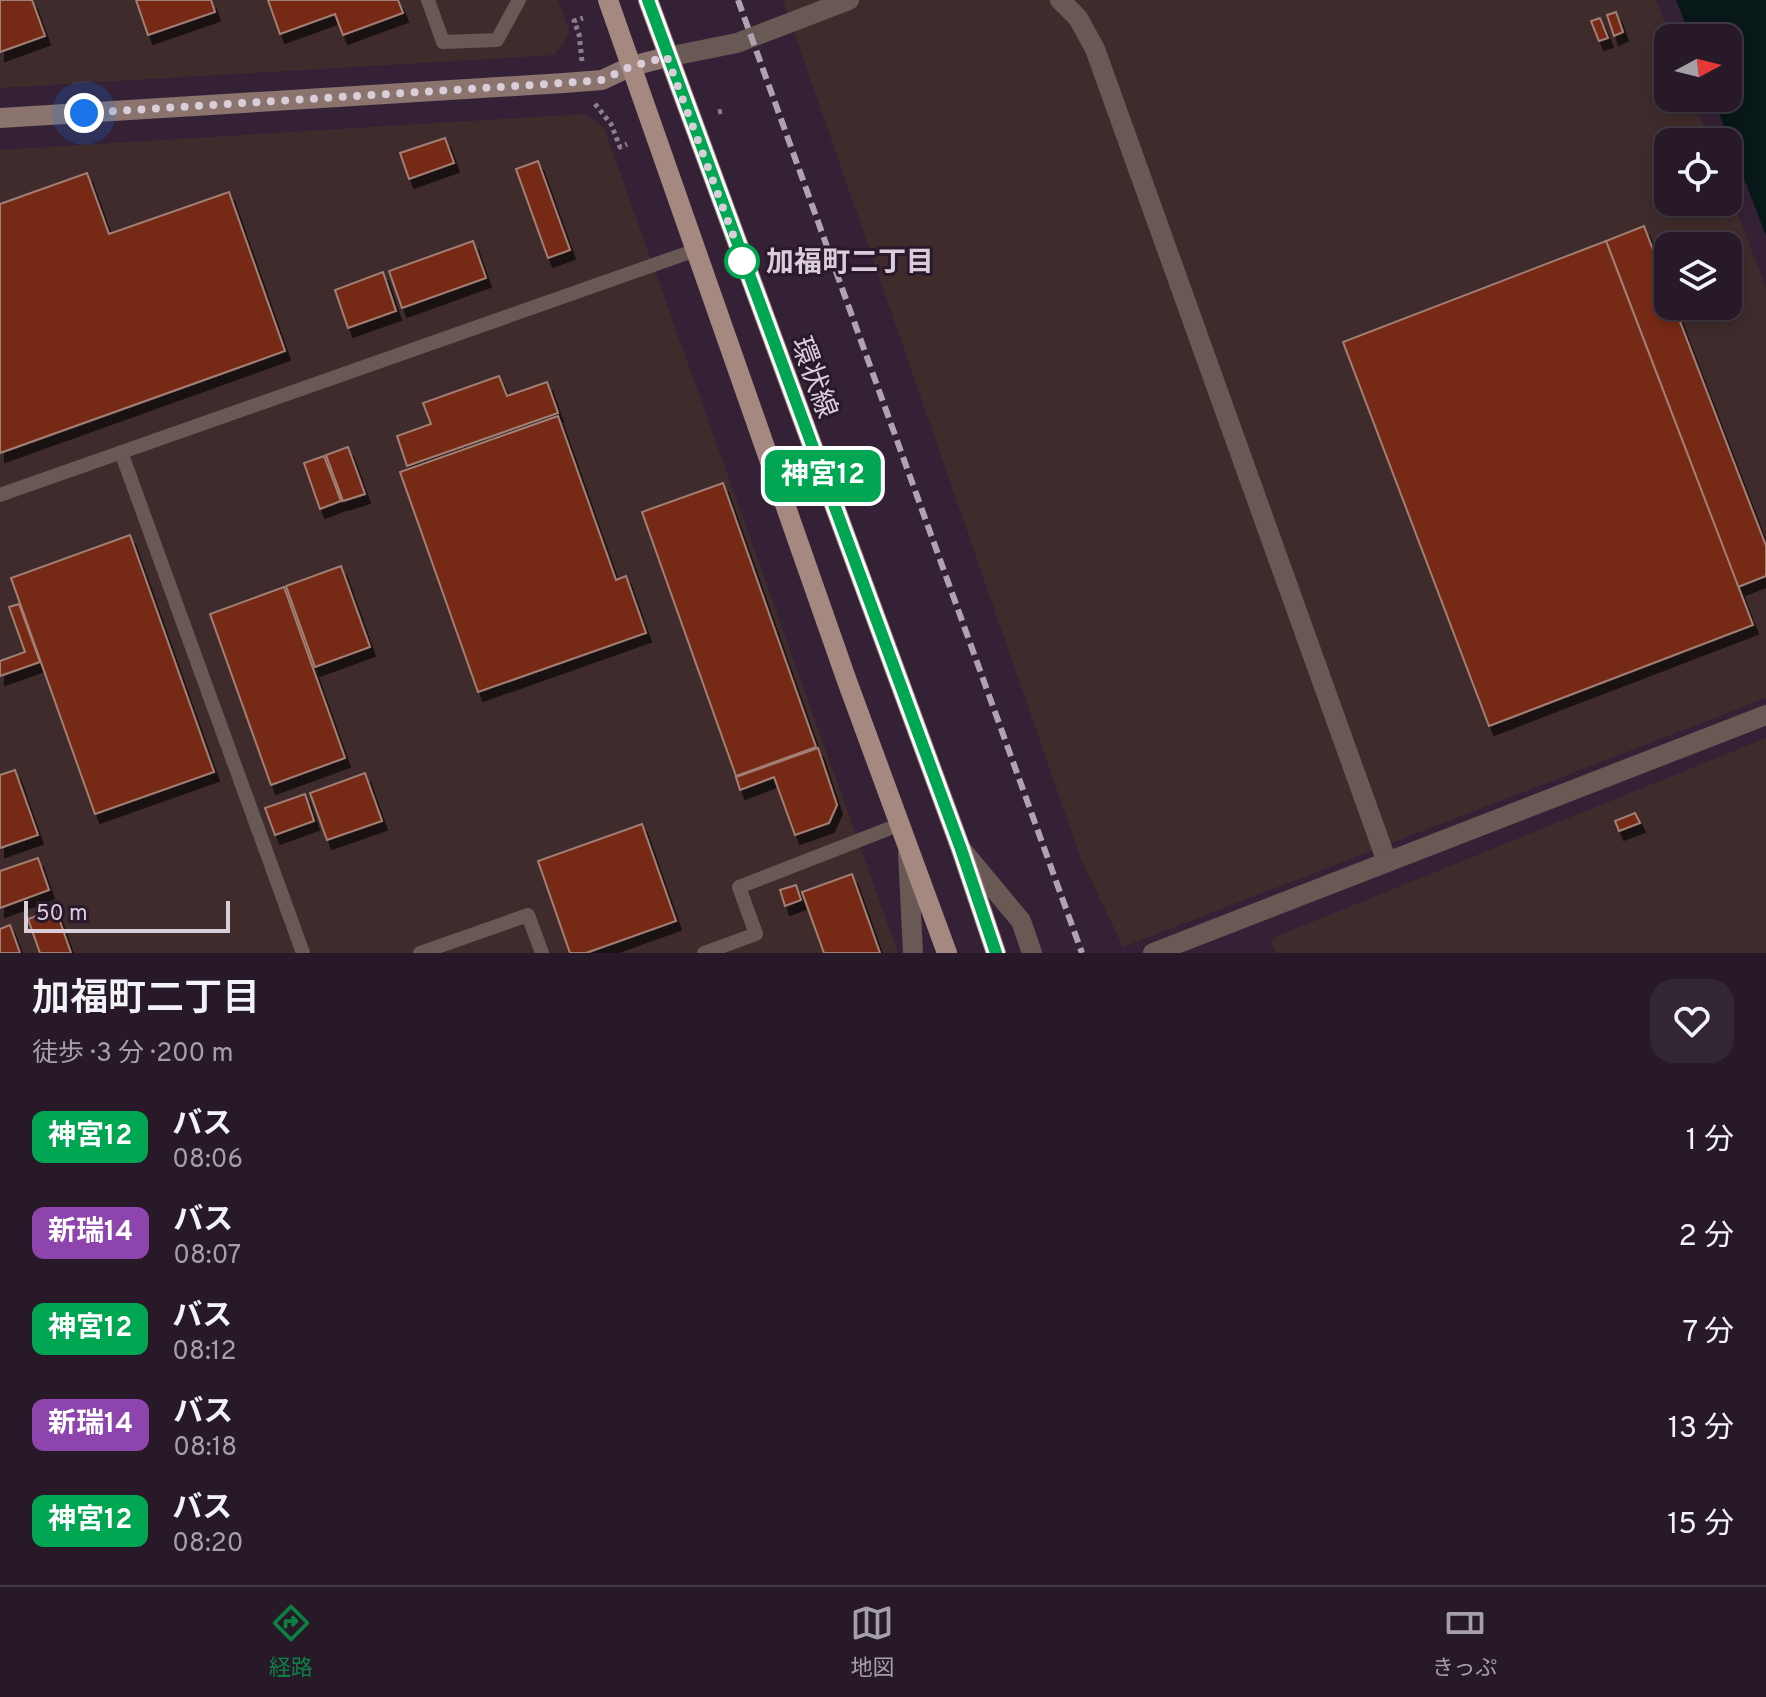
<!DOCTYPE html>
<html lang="ja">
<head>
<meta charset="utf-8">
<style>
	body { margin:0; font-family:Overpass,"Noto Sans JP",sans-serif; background:#332634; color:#f1f3f6; height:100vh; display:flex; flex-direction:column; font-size:30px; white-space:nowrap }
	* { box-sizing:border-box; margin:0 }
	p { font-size:26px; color:#a4a0a8 }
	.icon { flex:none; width:44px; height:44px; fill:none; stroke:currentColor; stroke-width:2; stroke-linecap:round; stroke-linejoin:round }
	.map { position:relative; height:953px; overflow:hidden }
	.sheet { display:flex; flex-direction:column; background:#271928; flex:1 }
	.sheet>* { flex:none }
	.badge { padding:0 16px; border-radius:12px; font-size:28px; line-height:52px }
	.needle { width:52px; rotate:83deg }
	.buttons { position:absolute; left:1654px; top:24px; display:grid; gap:16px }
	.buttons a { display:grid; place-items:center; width:88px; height:88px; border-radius:16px; background:#271928; box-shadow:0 4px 12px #0003,0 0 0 2px #433845; font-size:40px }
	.scale { position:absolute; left:24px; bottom:20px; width:206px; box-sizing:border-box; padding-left:8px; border:4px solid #d9cdda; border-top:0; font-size:22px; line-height:28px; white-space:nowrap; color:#d9cdda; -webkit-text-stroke:6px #2a182c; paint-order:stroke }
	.you { position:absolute; width:40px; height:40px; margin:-20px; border:6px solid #fff; border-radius:50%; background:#1a73e8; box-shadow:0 0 0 12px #1a73e833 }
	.map>.badge { position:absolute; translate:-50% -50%; box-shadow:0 0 0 4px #fff }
	.round { display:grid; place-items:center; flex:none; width:84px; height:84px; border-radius:24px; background:#332634 }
	.headline { display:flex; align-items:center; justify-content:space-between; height:136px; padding:0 32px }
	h1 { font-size:38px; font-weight:600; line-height:60px }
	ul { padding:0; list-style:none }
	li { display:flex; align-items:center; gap:24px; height:96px; padding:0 32px }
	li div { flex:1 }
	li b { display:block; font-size:30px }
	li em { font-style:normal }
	li .badge { min-width:88px; font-weight:700; text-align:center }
	.menu { display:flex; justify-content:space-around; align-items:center; height:112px; border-top:2px solid #433845; background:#271928; font-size:22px; color:#a4a0a8 }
	.menu a { display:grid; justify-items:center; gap:4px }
	.menu .active { color:#0b8043 }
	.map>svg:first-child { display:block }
	.commercial { fill:#3f2b2c; fill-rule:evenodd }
	.water { fill:#081819 }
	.building { fill:#762a13; stroke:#a17f75; stroke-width:2; filter:url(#shadow) }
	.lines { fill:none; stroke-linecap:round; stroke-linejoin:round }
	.path { stroke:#8d7e8f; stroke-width:5; stroke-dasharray:4 4; stroke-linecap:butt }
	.lane { stroke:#685955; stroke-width:14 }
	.street { stroke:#685955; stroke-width:20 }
	.secondary { stroke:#8b736e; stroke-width:20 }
	.primary { stroke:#a58880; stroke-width:20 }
	.rail { stroke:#b0a2b1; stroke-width:6; stroke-dasharray:12 6; stroke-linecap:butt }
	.line-casing { stroke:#fff; stroke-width:18 }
	.line { stroke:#00a651; stroke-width:12 }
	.walk { stroke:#d9cdda; stroke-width:8; stroke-dasharray:0 14.4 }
	.stop-dot { fill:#fff; stroke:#00a651; stroke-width:4 }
	.labels { text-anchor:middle; stroke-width:6; stroke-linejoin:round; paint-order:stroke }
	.stop-label { font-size:28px; font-weight:bold; fill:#d9cdda; stroke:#2a182c; text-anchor:start }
	.street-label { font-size:28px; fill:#d9cdda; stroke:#2a182c }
</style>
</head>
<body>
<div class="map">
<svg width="1766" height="953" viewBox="0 0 1766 953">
	<defs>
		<filter id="shadow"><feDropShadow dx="5" dy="9" stdDeviation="0" flood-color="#0009"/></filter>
	</defs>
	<rect width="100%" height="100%" fill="#342136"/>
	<g class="commercial">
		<polygon points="0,0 558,0 570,33 555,55 0,88"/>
		<path d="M 783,0 L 1656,0 L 1671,38 L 1668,38 L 1668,98 L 1694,98 L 1710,142 L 1668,142 L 1668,202 L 1728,202 L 1728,188 L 1766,288 L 1766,698 L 1123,947 L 1081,859 ZM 1668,246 L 1728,246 L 1728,306 L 1668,306 Z"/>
		<polygon points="585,114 604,128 898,953 0,953 0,150"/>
		<polygon points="1766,738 1766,953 1276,953 1270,939"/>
	</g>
	<polygon class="water" points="1676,0 1766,0 1766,236 1713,98 1728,98 1728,38 1691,38"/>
	<g class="building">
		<polygon points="0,0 32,0 45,36 0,52"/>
		<polygon points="136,0 211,0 215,12 148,35"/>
		<polygon points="268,0 398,0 403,13 343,35 335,14 280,34"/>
		<polygon points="1616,12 1623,32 1614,36 1607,15"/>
		<polygon points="1600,18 1608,38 1599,41 1591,21"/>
		<polygon points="445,138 454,163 409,179 400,153"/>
		<polygon points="538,161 570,250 548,258 516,169"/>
		<polygon points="87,173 109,234 229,192 285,351 0,453 0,204"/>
		<polygon points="1644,226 1668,290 1668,306 1674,306 1766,546 1766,576 1738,587 1606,241"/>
		<polygon points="473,241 486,278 402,308 389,271"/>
		<polygon points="1606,241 1753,625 1489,726 1343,342"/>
		<polygon points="383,272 396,311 348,328 335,290"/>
		<polygon points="499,376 507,396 547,382 558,413 407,466 397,436 431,424 423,403"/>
		<polygon points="558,416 616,580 626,576 646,633 478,692 400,472"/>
		<polygon points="348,447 365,494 343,501 326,455"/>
		<polygon points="324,456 341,501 320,509 304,463"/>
		<polygon points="723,483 816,747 736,776 642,512"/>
		<polygon points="130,535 214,772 95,814 11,578"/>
		<polygon points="341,566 370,647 315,667 286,586"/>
		<polygon points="284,587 345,758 271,785 210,614"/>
		<polygon points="19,604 40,662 0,676 0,661 25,652 9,607"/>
		<polygon points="818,748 837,805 829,823 795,835 774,777 740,790 736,777"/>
		<polygon points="15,770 38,835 0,848 0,775"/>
		<polygon points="365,773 382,821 327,840 310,793"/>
		<polygon points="305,794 314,821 275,835 265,808"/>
		<polygon points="1635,813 1640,823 1619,831 1615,821"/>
		<polygon points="642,824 676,921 586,953 570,953 538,861"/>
		<polygon points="38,858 49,890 0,908 0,871"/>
		<polygon points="852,874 880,953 824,953 802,892"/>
		<polygon points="796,885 801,900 785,906 780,890"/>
		<polygon points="56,910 71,953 40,953 28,919"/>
		<polygon points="10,925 20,953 0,953 0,929"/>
	</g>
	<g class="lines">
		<g class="path">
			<polyline points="582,61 579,34 574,21 583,18"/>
			<polyline points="595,104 611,124 620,147 627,144"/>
			<polyline points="718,112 723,111"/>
		</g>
		<g class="lane">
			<polyline points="428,0 443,42 497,40 519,0"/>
			<polyline points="121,452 303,953"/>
			<polyline points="0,495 696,250"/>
			<polyline points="420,953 528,915 542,953"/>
			<polyline points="704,953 756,934 739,887 888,829"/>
		</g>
		<g class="street">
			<polyline points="1060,0 1078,18 1095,49 1387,862"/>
			<polyline points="667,57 737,43 849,0"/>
			<polyline points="961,849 1021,921 1032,953"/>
			<polyline points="908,853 913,953"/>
			<polyline points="1153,953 1766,715"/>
		</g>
		<polyline class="secondary" points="0,118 564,83 602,80 632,66 667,57"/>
		<g class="primary">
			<polyline points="608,0 847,681 947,953"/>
			<polyline points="648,0 961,849 996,953"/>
		</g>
		<polyline class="rail" points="738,0 1082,953"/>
	</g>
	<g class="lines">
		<defs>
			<polyline id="line" points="648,0 961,849 996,953"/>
		</defs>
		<use href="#line" class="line-casing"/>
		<use href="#line" class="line"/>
		<polyline class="walk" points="84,113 564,83 602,80 632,66 667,57 745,267 742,261"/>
	</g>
	<circle class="stop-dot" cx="742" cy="261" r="16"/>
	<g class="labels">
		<g class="stop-label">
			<text x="766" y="271">加福町二丁目</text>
		</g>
		<g class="street-label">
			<text transform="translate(815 377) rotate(70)" y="10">環状線</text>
		</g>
	</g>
</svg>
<div class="buttons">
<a><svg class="needle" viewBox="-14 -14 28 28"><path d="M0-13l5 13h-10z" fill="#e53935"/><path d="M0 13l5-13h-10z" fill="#a4a0a8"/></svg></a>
<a><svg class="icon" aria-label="locate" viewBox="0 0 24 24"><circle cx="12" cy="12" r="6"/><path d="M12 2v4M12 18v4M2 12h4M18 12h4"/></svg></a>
<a><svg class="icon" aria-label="layers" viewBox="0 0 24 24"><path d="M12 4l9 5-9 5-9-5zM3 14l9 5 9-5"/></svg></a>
</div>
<div class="scale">50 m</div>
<div class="you" style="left:84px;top:113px"></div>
<b class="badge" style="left:823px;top:476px;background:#00a651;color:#fff">神宮12</b>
</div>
<section class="sheet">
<div class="headline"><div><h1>加福町二丁目</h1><p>徒歩 · 3 分 · 200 m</p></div><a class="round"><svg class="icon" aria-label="heart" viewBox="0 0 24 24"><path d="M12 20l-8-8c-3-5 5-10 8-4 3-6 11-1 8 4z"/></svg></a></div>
<ul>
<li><span class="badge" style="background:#00a651;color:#fff">神宮12</span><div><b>バス</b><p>08:06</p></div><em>1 分</em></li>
<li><span class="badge" style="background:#8e44ad;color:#fff">新瑞14</span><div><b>バス</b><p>08:07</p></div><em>2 分</em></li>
<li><span class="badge" style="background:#00a651;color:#fff">神宮12</span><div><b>バス</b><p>08:12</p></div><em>7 分</em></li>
<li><span class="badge" style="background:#8e44ad;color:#fff">新瑞14</span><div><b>バス</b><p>08:18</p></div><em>13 分</em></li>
<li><span class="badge" style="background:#00a651;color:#fff">神宮12</span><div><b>バス</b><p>08:20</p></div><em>15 分</em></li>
</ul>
</section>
<nav class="menu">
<a class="active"><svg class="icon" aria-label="directions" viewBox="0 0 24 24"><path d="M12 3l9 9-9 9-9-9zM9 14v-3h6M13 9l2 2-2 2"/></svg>経路</a>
<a><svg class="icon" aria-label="map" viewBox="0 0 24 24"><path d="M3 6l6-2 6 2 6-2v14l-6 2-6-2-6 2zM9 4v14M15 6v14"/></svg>地図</a>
<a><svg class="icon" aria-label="tickets" viewBox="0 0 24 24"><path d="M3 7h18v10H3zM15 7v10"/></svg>きっぷ</a>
</nav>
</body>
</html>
